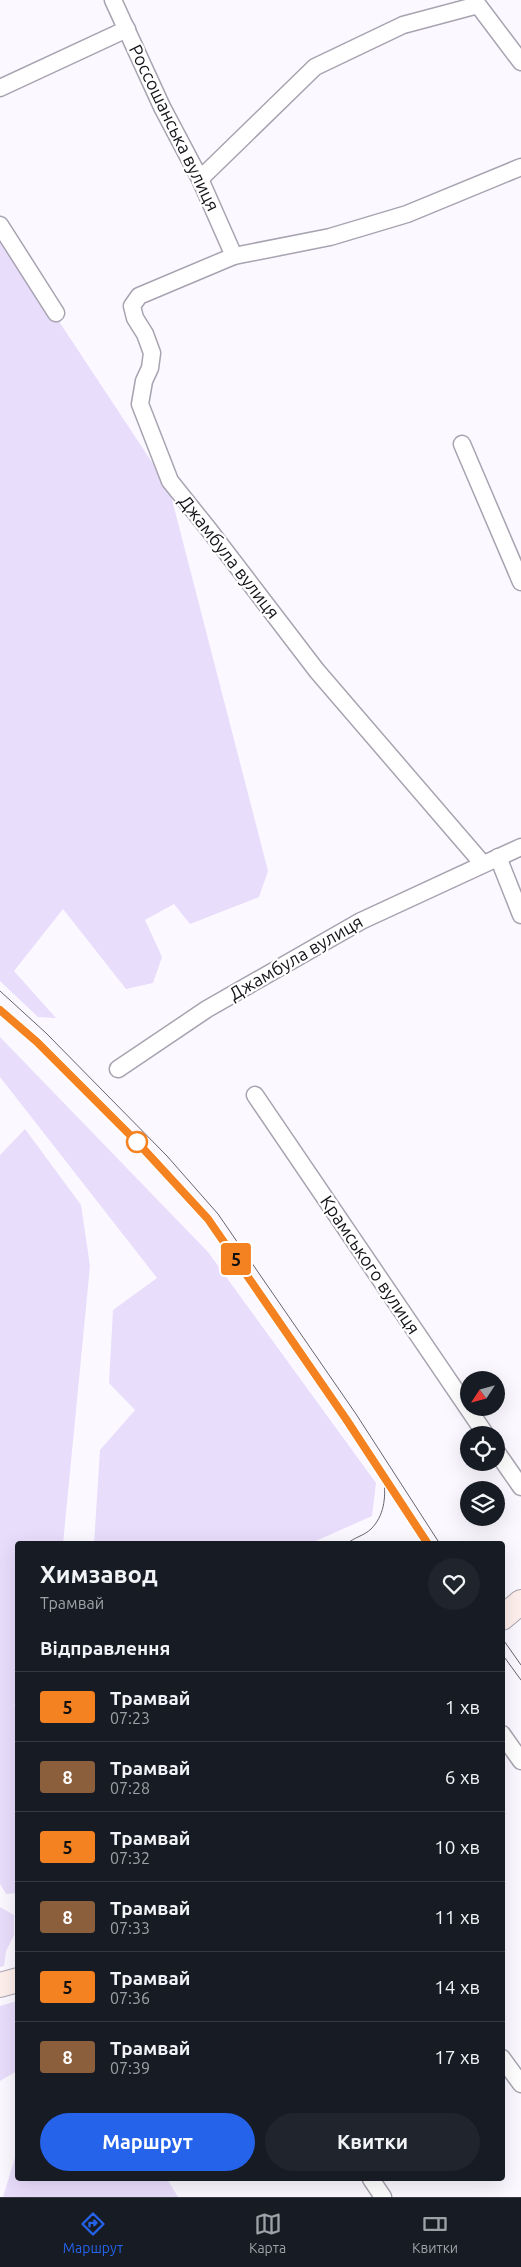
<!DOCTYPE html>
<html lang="uk">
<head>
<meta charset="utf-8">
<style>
	body { margin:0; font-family:Ubuntu,sans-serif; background:#20242c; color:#f1f3f6; height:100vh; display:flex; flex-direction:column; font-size:19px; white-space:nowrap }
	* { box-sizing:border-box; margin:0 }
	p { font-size:16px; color:#9ea1a6 }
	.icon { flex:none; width:28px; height:28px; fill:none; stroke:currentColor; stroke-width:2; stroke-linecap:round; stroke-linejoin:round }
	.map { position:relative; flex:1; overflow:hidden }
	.side { position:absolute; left:15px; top:1541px; width:490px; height:640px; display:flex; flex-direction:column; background:#171b24; border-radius:5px; box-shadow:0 5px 20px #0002 }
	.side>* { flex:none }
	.badge { padding:0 10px; border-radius:4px; font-size:18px; line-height:32px }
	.needle { width:32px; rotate:234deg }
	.buttons { position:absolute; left:460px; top:1371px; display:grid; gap:10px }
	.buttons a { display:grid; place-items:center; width:45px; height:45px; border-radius:50%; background:#171b24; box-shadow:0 5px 20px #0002; font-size:25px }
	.map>.badge { position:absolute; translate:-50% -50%; box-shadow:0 0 0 2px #fff }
	h2 { padding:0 25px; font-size:19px; line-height:45px }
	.round { display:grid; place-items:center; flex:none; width:52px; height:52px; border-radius:26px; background:#20242c }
	.summary { display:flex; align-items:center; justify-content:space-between; height:85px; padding:0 25px }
	h1 { font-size:24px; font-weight:600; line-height:38px }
	.primary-button { display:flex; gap:10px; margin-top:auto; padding:10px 25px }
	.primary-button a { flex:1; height:58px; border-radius:30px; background:#2563eb; color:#fff; font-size:20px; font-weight:600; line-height:58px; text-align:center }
	.primary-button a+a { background:#20242c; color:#f1f3f6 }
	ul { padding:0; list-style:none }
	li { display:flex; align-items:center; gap:15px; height:70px; padding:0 25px; border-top:1px solid #363941 }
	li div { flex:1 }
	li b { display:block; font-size:19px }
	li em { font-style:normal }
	li .badge { min-width:55px; font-weight:700; text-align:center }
	.tab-bar { display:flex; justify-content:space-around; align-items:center; height:70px; border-top:1px solid #363941; background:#171b24; font-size:14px; color:#9ea1a6 }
	.tab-bar a { display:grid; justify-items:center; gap:2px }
	.tab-bar .current { color:#2563eb }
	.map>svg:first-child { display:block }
	.green { fill:#e9ddfc }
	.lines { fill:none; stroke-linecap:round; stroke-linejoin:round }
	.street-casing { stroke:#a8a3b0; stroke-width:19 }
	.secondary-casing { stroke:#a8a3b0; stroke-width:26 }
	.street { stroke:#fff; stroke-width:16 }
	.secondary { stroke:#feefec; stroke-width:24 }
	.tram { stroke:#67656b; stroke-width:1 }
	.line-casing { stroke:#fff; stroke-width:11 }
	.line { stroke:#f58220; stroke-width:8 }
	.stop-dot { fill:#fff; stroke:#f58220; stroke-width:2.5 }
	.labels { text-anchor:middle; stroke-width:4.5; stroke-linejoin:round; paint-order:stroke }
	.street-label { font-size:18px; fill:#151318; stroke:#fff }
</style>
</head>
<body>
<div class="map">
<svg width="521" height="2197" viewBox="0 0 521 2197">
	<rect width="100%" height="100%" fill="#fbf9ff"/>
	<g class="green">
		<polygon points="0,232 169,488 268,871 259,897 190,924 174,904 145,920 162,957 153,983 126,989 63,909 14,971 56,1018 38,1017 0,981"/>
		<polygon points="0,1037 208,1252 376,1483 372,1516 316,1541 315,1544 94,1544 100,1450 135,1410 109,1383 113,1310 157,1278 0,1077"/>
		<polygon points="25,1129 81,1205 90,1266 63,1544 18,1544 18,1702 14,1704 18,1711 18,1893 6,1894 0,1884 0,1155"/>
		<polygon points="0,1907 14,1915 14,1935 6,1951 4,1966 0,1967"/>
		<polygon points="17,2001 17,2071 0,2081 0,2006"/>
		<polygon points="17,2151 18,2179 167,2179 178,2197 3,2197"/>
	</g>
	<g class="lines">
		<defs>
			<g id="street">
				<polyline points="113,0 162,107 200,179 234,256"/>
				<polyline points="0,88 127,29"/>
				<polyline points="200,179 315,67 403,25 478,5 521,62"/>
				<polyline points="0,225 56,313"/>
				<polyline points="462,444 521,582"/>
				<polyline points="498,857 521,915"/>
				<polyline points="483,864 317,671 210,531 170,481 140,404 144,381 150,368 152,353 145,334 135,318 132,306 139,296 234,256 330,237 407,214 521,167"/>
				<polyline points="118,1069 207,1009 361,921 521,847"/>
				<polyline points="255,1095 486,1435"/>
				<polyline points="496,1451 521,1487"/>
				<polyline points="502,1734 521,1761"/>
				<polyline points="502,2058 521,2084"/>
				<polyline points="371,2179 383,2197"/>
			</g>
			<g id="secondary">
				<polyline points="502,1618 521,1602"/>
				<polyline points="0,1985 18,1980"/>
			</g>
		</defs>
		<use href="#street" class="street-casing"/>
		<use href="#secondary" class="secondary-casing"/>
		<use href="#street" class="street"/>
		<use href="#secondary" class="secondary"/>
		<g class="tram">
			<polyline points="0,991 46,1033 167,1156 218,1214 356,1414 440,1544"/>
			<polyline points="0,1010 37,1042 138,1143 208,1219 346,1419 428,1544"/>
			<path d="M 347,1544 C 354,1537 364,1536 371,1529 C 384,1516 386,1498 384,1481"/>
			<polyline points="502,1638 521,1665"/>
			<polyline points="502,1654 521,1680"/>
		</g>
	</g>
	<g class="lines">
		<defs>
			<polyline id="line" points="0,1010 37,1042 138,1143 208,1219 346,1419 428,1544"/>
		</defs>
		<use href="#line" class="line-casing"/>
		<use href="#line" class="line"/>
	</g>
	<circle class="stop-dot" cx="137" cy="1142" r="10"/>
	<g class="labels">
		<g class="street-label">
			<text transform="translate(174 128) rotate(64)" y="6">Россошанська вулиця</text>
			<text transform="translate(229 557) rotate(52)" y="6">Джамбула вулиця</text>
			<text transform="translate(296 958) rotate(-30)" y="6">Джамбула вулиця</text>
			<text transform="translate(370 1265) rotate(56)" y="6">Крамського вулиця</text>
		</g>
	</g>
</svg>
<div class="buttons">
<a><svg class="needle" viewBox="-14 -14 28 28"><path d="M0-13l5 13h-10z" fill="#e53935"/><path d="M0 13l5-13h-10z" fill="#9ea1a6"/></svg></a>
<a><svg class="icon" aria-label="locate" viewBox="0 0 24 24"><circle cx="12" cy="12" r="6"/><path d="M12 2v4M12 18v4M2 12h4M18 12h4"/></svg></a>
<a><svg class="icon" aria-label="layers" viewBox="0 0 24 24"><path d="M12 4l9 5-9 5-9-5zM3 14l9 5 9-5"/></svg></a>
</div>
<b class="badge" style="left:236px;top:1259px;background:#f58220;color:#111">5</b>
<section class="side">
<div class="summary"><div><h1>Химзавод</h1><p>Трамвай</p></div><a class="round"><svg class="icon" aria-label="heart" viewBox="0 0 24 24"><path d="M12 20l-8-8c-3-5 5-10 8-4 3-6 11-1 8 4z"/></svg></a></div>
<h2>Відправлення</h2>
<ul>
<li><span class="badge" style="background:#f58220;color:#111">5</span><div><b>Трамвай</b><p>07:23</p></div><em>1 хв</em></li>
<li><span class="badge" style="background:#8b5e3c;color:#fff">8</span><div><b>Трамвай</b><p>07:28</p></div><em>6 хв</em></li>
<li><span class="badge" style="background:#f58220;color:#111">5</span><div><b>Трамвай</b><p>07:32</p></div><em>10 хв</em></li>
<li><span class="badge" style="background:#8b5e3c;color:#fff">8</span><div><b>Трамвай</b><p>07:33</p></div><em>11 хв</em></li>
<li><span class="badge" style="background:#f58220;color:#111">5</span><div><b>Трамвай</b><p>07:36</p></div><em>14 хв</em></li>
<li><span class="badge" style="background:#8b5e3c;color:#fff">8</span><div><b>Трамвай</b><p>07:39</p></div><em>17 хв</em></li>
</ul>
<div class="primary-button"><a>Маршрут</a><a>Квитки</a></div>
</section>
</div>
<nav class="tab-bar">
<a class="current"><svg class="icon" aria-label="directions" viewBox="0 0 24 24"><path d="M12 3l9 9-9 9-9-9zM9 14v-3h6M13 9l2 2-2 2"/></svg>Маршрут</a>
<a><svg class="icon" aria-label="map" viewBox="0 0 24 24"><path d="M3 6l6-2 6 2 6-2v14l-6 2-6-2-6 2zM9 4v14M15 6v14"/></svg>Карта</a>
<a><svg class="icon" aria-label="tickets" viewBox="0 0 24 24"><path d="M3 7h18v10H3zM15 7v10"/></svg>Квитки</a>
</nav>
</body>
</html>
